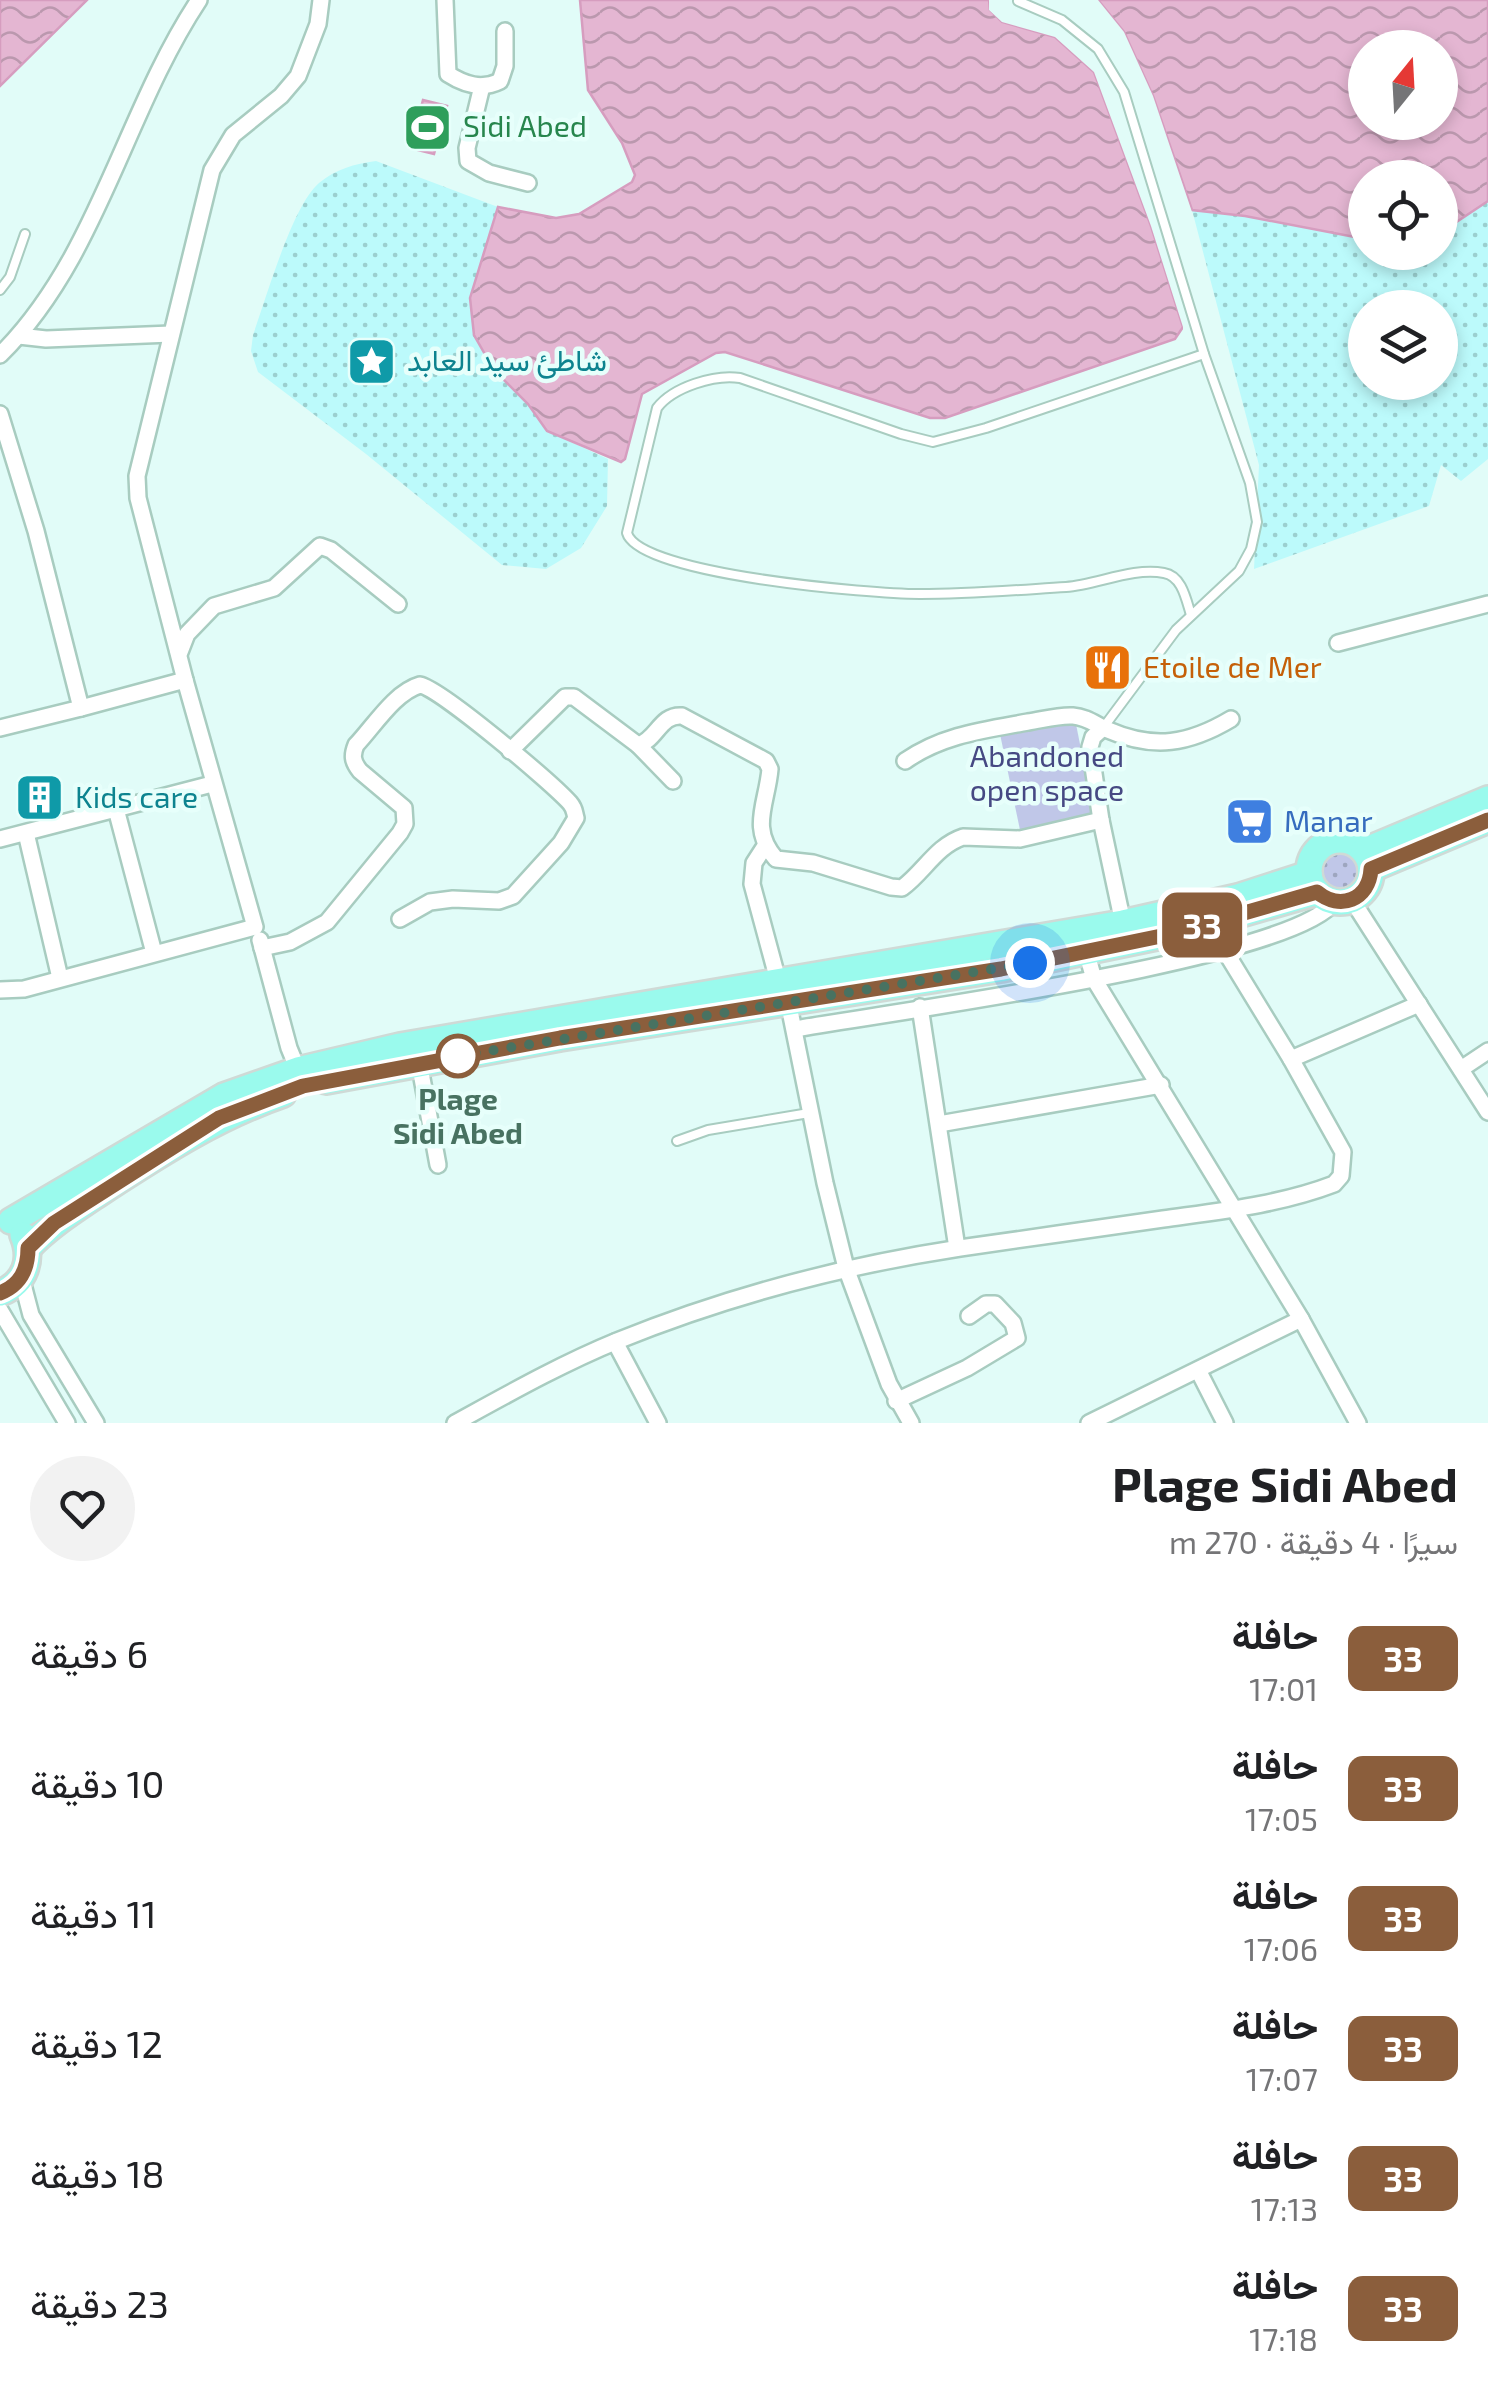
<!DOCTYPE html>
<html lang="ar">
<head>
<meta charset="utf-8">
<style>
	body { margin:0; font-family:"Exo 2",Vazirmatn,sans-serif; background:#f2f2f2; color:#202124; direction:rtl; height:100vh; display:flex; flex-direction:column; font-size:38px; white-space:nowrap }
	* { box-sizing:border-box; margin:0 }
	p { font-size:32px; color:#757577 }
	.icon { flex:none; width:55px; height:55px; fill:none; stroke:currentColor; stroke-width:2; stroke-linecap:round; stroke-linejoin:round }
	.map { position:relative; height:1423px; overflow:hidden; direction:ltr }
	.panel { display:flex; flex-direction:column; background:#fff; flex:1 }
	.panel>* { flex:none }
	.badge { padding:0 20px; border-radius:15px; font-size:35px; line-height:65px }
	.needle { width:65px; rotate:18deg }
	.buttons { position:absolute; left:1348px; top:30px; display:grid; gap:20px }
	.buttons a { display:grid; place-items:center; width:110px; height:110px; border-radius:50%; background:#fff; box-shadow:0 5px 15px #0003; font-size:50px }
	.you { position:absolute; width:50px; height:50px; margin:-25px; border:8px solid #fff; border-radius:50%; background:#1a73e8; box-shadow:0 0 0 15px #1a73e833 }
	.map>.badge { position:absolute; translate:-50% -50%; box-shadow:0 0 0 5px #fff }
	.round { display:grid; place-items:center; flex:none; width:105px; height:105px; border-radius:52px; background:#f2f2f2 }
	.summary { display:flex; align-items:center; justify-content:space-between; height:170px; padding:0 30px }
	h1 { font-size:48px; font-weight:700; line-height:75px }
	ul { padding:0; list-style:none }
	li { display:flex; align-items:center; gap:30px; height:130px; padding:0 30px }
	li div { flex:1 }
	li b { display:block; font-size:38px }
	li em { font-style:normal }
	li .badge { min-width:110px; font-weight:700; text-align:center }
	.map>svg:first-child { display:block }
	.grass { fill:url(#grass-dots) }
	.sand { fill:url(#sand-dots); fill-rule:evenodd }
	.park { fill:#c0c7e8 }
	.water { fill:url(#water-waves); stroke:#d69dbf; stroke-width:2.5; fill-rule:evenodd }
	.pier { fill:#e1fcf8 }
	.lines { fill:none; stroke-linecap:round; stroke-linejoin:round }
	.service-casing { stroke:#a8ccc0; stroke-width:12 }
	.minor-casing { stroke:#a8ccc0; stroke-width:20 }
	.primary-casing { stroke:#cfdad6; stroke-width:30 }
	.service { stroke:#fff; stroke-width:8 }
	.minor { stroke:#fff; stroke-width:15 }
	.primary { stroke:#9afaed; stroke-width:25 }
	.line-casing { stroke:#fff; stroke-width:22 }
	.line { stroke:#8b5e3c; stroke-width:15 }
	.walk { stroke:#487261; stroke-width:10; stroke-dasharray:0 18 }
	.stop-dot { fill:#fff; stroke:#8b5e3c; stroke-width:5 }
	.labels { text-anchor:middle; stroke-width:9; stroke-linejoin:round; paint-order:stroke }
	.leisure-label { font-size:30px; fill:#27864d; stroke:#e7fffb; text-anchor:start }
	.culture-label { font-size:30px; fill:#0d838f; stroke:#e7fffb; text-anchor:start }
	.food-label { font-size:30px; fill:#c56008; stroke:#e7fffb; text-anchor:start }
	.park-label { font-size:30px; fill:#464983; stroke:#e7fffb }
	.shop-label { font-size:30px; fill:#366cbe; stroke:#e7fffb; text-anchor:start }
	.stop-label { font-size:30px; font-weight:bold; fill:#487261; stroke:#e7fffb }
</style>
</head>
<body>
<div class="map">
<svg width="1488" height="1423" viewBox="0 0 1488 1423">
	<defs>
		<pattern id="grass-dots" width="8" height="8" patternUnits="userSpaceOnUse" patternTransform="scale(2.5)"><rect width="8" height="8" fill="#c0c7e8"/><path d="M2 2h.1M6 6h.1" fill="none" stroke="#9ea6bf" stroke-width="1.8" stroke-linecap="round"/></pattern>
		<pattern id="sand-dots" width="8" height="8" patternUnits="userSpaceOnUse" patternTransform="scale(2.5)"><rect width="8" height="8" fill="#bcfafb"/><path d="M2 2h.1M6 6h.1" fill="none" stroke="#9bcfcf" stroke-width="1.8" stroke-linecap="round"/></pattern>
		<pattern id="water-waves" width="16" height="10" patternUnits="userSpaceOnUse" patternTransform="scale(2.5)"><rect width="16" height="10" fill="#e4b6d2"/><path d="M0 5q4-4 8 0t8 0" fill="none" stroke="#bb98ae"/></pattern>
	</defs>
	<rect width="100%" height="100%" fill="#e1fcf8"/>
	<circle class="grass" cx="1338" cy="872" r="21"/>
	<g class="sand">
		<path d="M 376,161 L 498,207 L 470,298 L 494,370 L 528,404 L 547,431 L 608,459 L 607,506 L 581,548 L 546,569 L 502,565 L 366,454 L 258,372 L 251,351 L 253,335 C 266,299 292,206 319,183 C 336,169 354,164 376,161 Z"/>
		<path d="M 1488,201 L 1488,459 L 1461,481 L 1441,465 L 1429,506 L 1254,569 L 1259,465 L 1192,210 L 1245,216 L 1365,239 L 1365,252 L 1440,252 L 1440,233 ZM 1365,308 L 1440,308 L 1440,382 L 1365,382 Z"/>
	</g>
	<polygon class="park" points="1075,719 1094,815 1020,830 1000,734"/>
	<g class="water">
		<polygon points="0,0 87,0 0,86"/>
		<polygon points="580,0 989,0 990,10 1002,22 1055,37 1094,72 1151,226 1183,327 1175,339 945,418 930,418 725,352 716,353 642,394 625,459 621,462 547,431 528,404 494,370 474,335 470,298 498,207 556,218 579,214 632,182 635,175 622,143 588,90"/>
		<path d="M 1098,0 L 1488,0 L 1488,201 L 1440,233 L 1440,178 L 1365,178 L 1365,239 L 1245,216 L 1192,210 L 1153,96 L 1124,32 ZM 1365,48 L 1440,48 L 1440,122 L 1365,122 Z"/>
		<polygon points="423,100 447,106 434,154 410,148"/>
	</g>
	<g class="pier">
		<polygon points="989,0 994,0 994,8 1004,18 1057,33 1099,70 1156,224 1188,326 1183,339 1183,327 1151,226 1094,72 1055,37 1002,22 989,10"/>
		<polygon points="1093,0 1098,0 1124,32 1153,96 1193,215 1187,212 1148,98 1119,34"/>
	</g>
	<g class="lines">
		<defs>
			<g id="service">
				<polyline points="1018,1 1062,20 1098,49 1124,92 1204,354 1250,483 1257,522 1251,549 1239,571 1176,630 1103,728"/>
				<polyline points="0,290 10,277 25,234"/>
				<path d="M 1191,615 C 1186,599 1182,576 1164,573 C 1132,567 1097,585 1066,587 C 1017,590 968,594 920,594 C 874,594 639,575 627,533 L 657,408 C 673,387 715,374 740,378 L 901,434 L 933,442 L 986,428 L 1204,354"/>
				<polyline points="677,1141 708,1130 809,1113"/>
			</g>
			<g id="minor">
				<path d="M 445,0 L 448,74 C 465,85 482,90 500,81 L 505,66 L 505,31"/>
				<polyline points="482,86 467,148 468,161 489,173 528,183"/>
				<polyline points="19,336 46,339 171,334"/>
				<path d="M 0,355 C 98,258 124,113 199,0"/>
				<polyline points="0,414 36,531 81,708 0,728"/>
				<polyline points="1338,643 1488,604"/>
				<polyline points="180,652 187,634 214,606 274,588 320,546 331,550 398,604"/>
				<polyline points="185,680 138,498 137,476 212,170 233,135 281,96 298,76 318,24 321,0"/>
				<polyline points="1103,728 1093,737 1090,747 1101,820 1123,923"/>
				<polyline points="638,745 673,781"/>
				<path d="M 510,751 L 565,697 L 574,697 L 638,745 C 657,740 660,714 682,716 L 766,761 L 770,769 C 767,804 749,828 776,859 L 813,863 L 891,887 L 902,888 C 924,872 936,846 963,837 L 1020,839 L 1101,820"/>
				<path d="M 905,761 C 942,735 984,730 1028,722 C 1042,720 1058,715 1073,716 C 1087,717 1096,725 1108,730 C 1154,750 1189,744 1231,719"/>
				<polyline points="116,809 154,953"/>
				<polyline points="26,833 60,978"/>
				<polyline points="0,839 212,784"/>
				<polyline points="765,846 754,863 752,884 779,984"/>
				<polyline points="1352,900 1488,1112"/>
				<polyline points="260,940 289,1048 298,1070"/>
				<path d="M 262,948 L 290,942 L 327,922 L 400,833 L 405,824 L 404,808 L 360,771 C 352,761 352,755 356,745 C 374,726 395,692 420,685 C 441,689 552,783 570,803 C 575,809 574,811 576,818 L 561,843 L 513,896 L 499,901 L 453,899 L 430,902 L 400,919"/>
				<polyline points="1086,951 1094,979 1301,1319 1089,1423"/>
				<polyline points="1225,951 1291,1059"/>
				<polyline points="0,990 24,989 255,927 185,680 81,708"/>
				<polyline points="788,1001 825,1183 846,1268 889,1384 911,1423"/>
				<polyline points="920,1007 957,1248"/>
				<path d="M 795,1029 C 884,1013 1292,960 1334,902"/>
				<polyline points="419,1062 438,1165"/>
				<polyline points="1461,1069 1488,1051"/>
				<polyline points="939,1124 1161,1085"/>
				<polyline points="21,1277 31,1315 96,1423"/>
				<polyline points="0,1310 67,1423"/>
				<polyline points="1301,1319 1358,1423"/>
				<polyline points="615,1342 658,1423"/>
				<polyline points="1198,1370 1225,1423"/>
				<polyline points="896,1401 967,1368 1017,1338 1013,1323 995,1304 986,1304 969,1316"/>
				<path d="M 455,1423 C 508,1394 561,1364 617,1341 C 728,1296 842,1266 960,1248 C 1028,1238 1095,1229 1163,1219 C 1220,1211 1279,1205 1334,1184 L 1341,1176 L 1343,1152 L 1291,1059 L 1419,1004"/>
			</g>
			<g id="primary">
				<circle cx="1340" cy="871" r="31"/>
				<polyline points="1364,851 1488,799"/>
				<polyline points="1371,869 1488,820"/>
				<polyline points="326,1081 560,1038 1001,969 1171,934 1317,892"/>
				<polyline points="11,1221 224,1096 298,1070 400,1046 1123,923 1238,897 1309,874"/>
				<path d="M 28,1248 C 51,1224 79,1207 107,1188 C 164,1151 219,1116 283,1094"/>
				<path d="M 0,1293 C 26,1283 33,1259 23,1235"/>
			</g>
		</defs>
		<use href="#service" class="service-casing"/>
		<use href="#minor" class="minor-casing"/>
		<use href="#primary" class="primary-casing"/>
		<use href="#service" class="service"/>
		<use href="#minor" class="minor"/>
		<use href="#primary" class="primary"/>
	</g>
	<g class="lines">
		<defs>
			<path id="line" d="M 0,1293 C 20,1285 28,1270 28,1248 L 54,1223 L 219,1118 L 303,1086 L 560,1038 L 1001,969 L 1171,934 L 1317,892 C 1340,911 1369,900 1371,869 L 1488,820"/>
		</defs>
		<use href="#line" class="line-casing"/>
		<use href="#line" class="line"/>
		<polyline class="walk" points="458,1056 1030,963"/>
	</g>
	<defs>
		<symbol id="stadium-square" viewBox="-11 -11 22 22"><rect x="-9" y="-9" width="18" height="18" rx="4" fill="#2e9e5b" stroke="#e7fffb"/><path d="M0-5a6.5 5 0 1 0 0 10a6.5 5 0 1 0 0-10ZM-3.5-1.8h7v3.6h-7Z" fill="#fff"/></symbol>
		<symbol id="sight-square" viewBox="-11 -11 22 22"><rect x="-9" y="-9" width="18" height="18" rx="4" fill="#0f9aa8" stroke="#e7fffb"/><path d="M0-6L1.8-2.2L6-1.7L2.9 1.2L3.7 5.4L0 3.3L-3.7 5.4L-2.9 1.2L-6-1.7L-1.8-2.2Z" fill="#fff"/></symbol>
		<symbol id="restaurant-square" viewBox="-11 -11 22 22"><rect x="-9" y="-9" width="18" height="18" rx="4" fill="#e8710a" stroke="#e7fffb"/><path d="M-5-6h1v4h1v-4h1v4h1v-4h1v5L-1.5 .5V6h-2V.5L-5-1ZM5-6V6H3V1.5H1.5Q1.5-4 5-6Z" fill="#fff"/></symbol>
		<symbol id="building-square" viewBox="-11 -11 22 22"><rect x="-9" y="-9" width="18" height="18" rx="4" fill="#0f9aa8" stroke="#e7fffb"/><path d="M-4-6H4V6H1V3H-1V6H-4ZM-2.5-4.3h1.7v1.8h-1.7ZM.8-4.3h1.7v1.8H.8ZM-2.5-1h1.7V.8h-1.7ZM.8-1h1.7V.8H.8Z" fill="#fff"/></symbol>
		<symbol id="supermarket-square" viewBox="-11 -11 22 22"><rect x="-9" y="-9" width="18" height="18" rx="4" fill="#3f7fe0" stroke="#e7fffb"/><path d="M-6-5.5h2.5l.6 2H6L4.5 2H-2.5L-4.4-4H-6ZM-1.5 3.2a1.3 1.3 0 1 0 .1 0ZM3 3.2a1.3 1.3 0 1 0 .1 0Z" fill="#fff"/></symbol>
	</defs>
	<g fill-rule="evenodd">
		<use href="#stadium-square" x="400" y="100" width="55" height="55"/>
		<use href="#sight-square" x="344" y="334" width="55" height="55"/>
		<use href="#restaurant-square" x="1080" y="640" width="55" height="55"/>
		<use href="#building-square" x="12" y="770" width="55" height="55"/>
		<use href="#supermarket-square" x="1222" y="794" width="55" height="55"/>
	</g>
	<circle class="stop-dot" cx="458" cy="1056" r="20"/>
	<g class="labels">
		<g class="leisure-label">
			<text x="463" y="137">Sidi Abed</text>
		</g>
		<g class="culture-label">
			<text x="407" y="371">شاطئ سيد العابد</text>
			<text x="75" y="808">Kids care</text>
		</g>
		<g class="food-label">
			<text x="1143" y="678">Etoile de Mer</text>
		</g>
		<g class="park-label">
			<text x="1047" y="767">Abandoned<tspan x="1047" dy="34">open space</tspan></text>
		</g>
		<g class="shop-label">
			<text x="1284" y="832">Manar</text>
		</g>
		<g class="stop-label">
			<text x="458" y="1110">Plage<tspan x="458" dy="34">Sidi Abed</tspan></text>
		</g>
	</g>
</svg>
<div class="buttons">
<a><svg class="needle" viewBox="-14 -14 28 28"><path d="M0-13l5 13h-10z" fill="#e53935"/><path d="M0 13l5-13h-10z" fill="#757577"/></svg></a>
<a><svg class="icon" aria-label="locate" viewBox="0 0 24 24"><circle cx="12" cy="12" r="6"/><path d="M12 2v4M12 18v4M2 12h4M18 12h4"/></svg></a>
<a><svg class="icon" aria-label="layers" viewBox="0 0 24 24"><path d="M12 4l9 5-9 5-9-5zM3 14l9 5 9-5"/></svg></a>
</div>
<div class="you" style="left:1030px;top:963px"></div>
<b class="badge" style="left:1202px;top:925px;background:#8b5e3c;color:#fff">33</b>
</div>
<section class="panel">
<div class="summary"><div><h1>Plage Sidi Abed</h1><p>سيرًا · 4 دقيقة · 270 m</p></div><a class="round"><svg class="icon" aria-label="heart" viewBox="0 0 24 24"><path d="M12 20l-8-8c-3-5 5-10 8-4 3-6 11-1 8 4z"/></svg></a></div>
<ul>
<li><span class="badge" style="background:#8b5e3c;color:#fff">33</span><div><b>حافلة</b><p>17:01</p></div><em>6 دقيقة</em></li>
<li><span class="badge" style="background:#8b5e3c;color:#fff">33</span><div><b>حافلة</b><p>17:05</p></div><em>10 دقيقة</em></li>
<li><span class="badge" style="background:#8b5e3c;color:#fff">33</span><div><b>حافلة</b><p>17:06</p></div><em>11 دقيقة</em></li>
<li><span class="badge" style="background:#8b5e3c;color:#fff">33</span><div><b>حافلة</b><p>17:07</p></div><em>12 دقيقة</em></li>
<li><span class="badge" style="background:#8b5e3c;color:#fff">33</span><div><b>حافلة</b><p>17:13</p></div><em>18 دقيقة</em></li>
<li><span class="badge" style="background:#8b5e3c;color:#fff">33</span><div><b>حافلة</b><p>17:18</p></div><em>23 دقيقة</em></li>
</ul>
</section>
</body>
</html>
